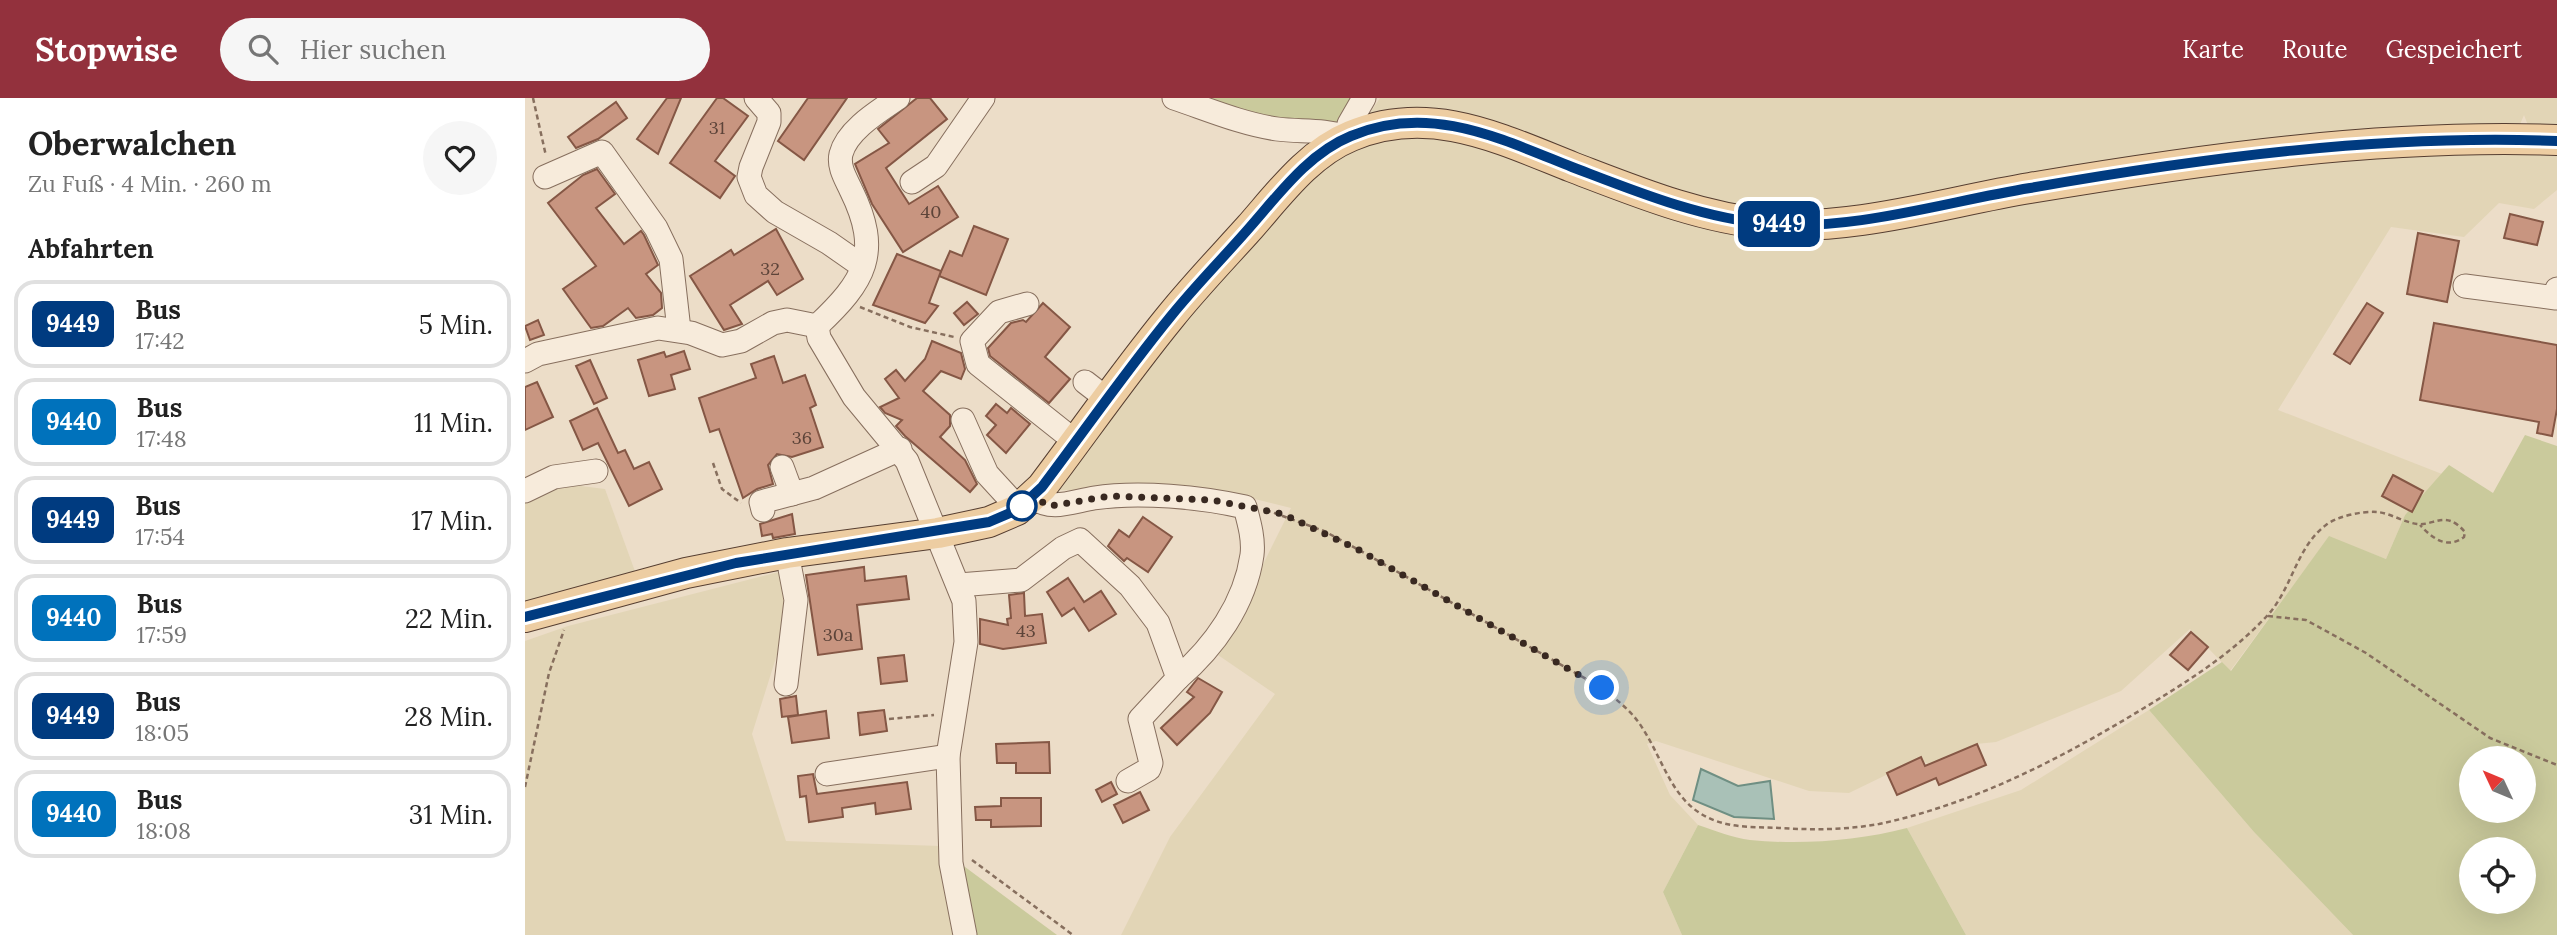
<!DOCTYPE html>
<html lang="de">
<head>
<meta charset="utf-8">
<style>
	body { margin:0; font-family:Lora,serif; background:#f6f6f6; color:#222; height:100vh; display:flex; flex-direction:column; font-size:26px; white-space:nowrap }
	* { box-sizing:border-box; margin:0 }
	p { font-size:23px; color:#767676 }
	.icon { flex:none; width:38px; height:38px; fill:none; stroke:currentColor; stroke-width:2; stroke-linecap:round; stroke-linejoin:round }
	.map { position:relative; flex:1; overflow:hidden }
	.panel { display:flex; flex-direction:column; background:#fff; width:525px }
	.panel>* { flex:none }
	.badge { padding:0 14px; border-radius:10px; font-size:24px; line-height:46px }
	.needle { width:46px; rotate:314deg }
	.controls { position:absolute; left:1934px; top:648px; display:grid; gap:14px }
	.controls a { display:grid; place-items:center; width:77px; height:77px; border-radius:50%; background:#fff; box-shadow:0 7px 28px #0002; font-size:35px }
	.you { position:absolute; width:35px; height:35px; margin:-18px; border:5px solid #fff; border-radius:50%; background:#1a73e8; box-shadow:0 0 0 10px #1a73e833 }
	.map>.badge { position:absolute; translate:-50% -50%; box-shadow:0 0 0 4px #fff }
	h2 { padding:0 28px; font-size:26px; line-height:63px }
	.round { display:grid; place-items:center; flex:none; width:74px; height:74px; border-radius:37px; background:#f6f6f6 }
	.overview { display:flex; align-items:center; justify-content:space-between; height:119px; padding:0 28px }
	h1 { font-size:33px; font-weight:700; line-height:52px }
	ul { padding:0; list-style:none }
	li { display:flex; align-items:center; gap:21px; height:88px; margin:0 14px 10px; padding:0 14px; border:4px solid #e0e0e0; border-radius:21px }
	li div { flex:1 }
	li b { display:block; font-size:26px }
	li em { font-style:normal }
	li .badge { min-width:77px; font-weight:700; text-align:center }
	header { display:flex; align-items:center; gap:42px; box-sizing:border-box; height:98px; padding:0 35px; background:#93313d; color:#fff }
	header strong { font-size:33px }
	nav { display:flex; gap:38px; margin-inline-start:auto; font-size:24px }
	.search { width:490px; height:63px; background:#f6f6f6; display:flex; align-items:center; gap:18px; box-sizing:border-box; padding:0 24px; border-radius:38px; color:#767676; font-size:26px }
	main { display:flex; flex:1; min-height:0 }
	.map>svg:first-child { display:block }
	.farmland { fill:#e2d5b6 }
	.green { fill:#caca9c; fill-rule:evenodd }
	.water { fill:#a9c1b7; stroke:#6f8f83; stroke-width:2 }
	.building { fill:#c89580; stroke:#855745; stroke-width:2 }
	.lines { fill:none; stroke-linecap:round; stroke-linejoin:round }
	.minor-casing { stroke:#876f5e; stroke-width:25 }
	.major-casing { stroke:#563e31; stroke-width:32 }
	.path { stroke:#876f5e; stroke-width:2.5; stroke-dasharray:5 3.5; stroke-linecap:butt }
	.minor { stroke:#f7ebdb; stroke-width:23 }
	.major { stroke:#edcda2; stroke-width:30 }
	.line-casing { stroke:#fff; stroke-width:16 }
	.line { stroke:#003b80; stroke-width:10 }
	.walk { stroke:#392921; stroke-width:7; stroke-dasharray:0 12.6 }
	.stop-dot { fill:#fff; stroke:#003b80; stroke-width:3.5 }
	.labels { text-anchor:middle; stroke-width:6; stroke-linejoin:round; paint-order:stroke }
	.number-label { font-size:18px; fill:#5d4439 }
</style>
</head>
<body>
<header>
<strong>Stopwise</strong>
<div class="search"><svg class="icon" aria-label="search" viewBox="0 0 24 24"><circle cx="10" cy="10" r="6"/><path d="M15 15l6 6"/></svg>Hier suchen</div>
<nav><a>Karte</a><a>Route</a><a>Gespeichert</a></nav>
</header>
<main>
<section class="panel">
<div class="overview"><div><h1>Oberwalchen</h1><p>Zu Fuß · 4 Min. · 260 m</p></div><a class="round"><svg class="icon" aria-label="heart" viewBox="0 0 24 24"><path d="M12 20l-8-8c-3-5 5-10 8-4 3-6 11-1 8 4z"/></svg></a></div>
<h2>Abfahrten</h2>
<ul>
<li><span class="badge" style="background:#003b80;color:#fff">9449</span><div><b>Bus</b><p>17:42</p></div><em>5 Min.</em></li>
<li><span class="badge" style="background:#0072bc;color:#fff">9440</span><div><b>Bus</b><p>17:48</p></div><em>11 Min.</em></li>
<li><span class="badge" style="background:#003b80;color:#fff">9449</span><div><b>Bus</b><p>17:54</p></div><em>17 Min.</em></li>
<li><span class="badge" style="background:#0072bc;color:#fff">9440</span><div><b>Bus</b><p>17:59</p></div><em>22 Min.</em></li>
<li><span class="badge" style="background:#003b80;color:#fff">9449</span><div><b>Bus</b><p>18:05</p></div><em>28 Min.</em></li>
<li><span class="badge" style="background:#0072bc;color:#fff">9440</span><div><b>Bus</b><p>18:08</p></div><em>31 Min.</em></li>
</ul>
</section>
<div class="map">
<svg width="2032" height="837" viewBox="0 0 2032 837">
	<rect width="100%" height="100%" fill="#ecddc8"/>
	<g class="farmland">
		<polygon points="855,0 2032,0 2032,32 2004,30 1999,17 1993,31 1238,122 843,18"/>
		<polygon points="930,33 1227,133 1757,64 2032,51 2032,92 2009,111 1974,105 1939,139 1866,129 1753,312 1917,376 1880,417 1861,461 1804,439 1705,573 1665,531 1596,593 1471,644 1451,646 1405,667 1394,661 1324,695 1284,693 1131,643 1122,646 1145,697 1173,727 1138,794 1157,837 596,837 645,739 750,596 693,557 766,410 701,394 528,392 650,225 770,88 832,44"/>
		<polygon points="32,385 80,391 111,476 0,509 0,400"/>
		<polygon points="258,473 265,515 227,636 261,743 416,748 431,837 0,837 0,543 43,528"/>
		<polygon points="1624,612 1729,734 1828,837 1441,837 1382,730 1496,692"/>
	</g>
	<g class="green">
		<polygon points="651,0 841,0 809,30 756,31"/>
		<path d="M 2000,337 L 2032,348 L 2032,837 L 1828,837 L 1729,734 L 1624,612 L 1697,564 L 1706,573 L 1804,438 L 1861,461 L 1880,417 L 1924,367 L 1968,395 ZM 1946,660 L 1998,660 L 1998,712 L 1946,712 ZM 1946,751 L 1998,751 L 1998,803 L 1946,803 Z"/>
		<path d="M 1173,727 C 1189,732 1208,740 1225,742 C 1276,747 1332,743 1382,730 L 1441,837 L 1157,837 L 1138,794 Z"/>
		<polygon points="436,766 532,837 449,837"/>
	</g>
	<polygon class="water" points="1176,671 1213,688 1245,683 1249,721 1209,719 1168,702"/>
	<g class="building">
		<polygon points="142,0 156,0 133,56 112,41"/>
		<polygon points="192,0 198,0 223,18 190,63 210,78 195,100 145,65"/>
		<polygon points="283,0 322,0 279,62 253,43"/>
		<polygon points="392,0 405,0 422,21 361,70 384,106 413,88 433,119 378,154 347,106 330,66 364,45 353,31"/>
		<polygon points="91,4 102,20 73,41 51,50 43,39"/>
		<polygon points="72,71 90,96 71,110 99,146 116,133 119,137 133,167 121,176 136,195 137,210 128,217 111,220 103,210 78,228 66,230 38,191 71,168 23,105 58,77"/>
		<polygon points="1985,116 2018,124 2012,147 1979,140"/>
		<polygon points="449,128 483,141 461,197 414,178 425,153 437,158"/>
		<polygon points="251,131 278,181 252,197 243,183 205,207 217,226 199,232 165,178 206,152 209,157"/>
		<polygon points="1893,135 1934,143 1922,204 1882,196"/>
		<polygon points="372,156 416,173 404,205 413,208 400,225 348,207"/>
		<polygon points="442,204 453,216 439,227 429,215"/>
		<polygon points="518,205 545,229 520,259 545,281 524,305 465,258 463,250 486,225 498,222 501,224"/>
		<polygon points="1842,205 1858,215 1825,266 1809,256"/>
		<polygon points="13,222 19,237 5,242 0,228"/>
		<polygon points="1909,225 2032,247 2032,311 2027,338 2012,335 2014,324 1895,302"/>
		<polygon points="407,243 436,255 440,271 436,281 416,273 398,293 425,317 425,328 415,339 440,362 452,386 445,394 380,338 371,328 377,322 360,315 355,309 374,300 360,281 371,272 380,283 400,261"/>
		<polygon points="159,253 165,271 146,277 150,291 124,298 113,262 139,254 141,259"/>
		<polygon points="249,258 258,285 280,277 291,307 285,310 298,349 267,359 252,356 243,367 248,386 232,391 218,400 194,331 185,334 174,300 231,280 226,266"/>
		<polygon points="65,262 82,300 69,306 51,268"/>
		<polygon points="12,284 28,319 0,332 0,289"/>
		<polygon points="471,306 482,315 486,310 505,326 481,355 462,337 471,327 461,318"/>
		<polygon points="72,310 93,355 100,352 109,371 124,364 137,391 104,408 73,345 58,352 45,323"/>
		<polygon points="1868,377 1898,393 1887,414 1857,398"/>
		<polygon points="267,416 270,436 248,440 247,436 237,438 235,426"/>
		<polygon points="618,419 647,439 623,474 602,460 599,463 583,448 594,432 604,439"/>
		<polygon points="339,469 340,483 381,478 384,501 332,507 337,551 293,557 281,477"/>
		<polygon points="543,480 559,504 576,493 591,516 564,533 549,510 537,518 522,494"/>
		<polygon points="499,495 500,518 517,516 521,545 478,551 455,546 455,521 483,527 482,521 486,520 484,497"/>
		<polygon points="1666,534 1683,549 1663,572 1645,557"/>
		<polygon points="379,557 382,583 356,586 353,560"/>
		<polygon points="673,580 697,594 685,615 652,647 636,630 669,599 662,594"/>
		<polygon points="271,598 273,617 257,619 255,601"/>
		<polygon points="359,612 362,633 335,637 333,615"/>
		<polygon points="301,613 304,640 267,645 263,619"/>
		<polygon points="524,644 525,675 491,675 491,665 472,665 471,646"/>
		<polygon points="1452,646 1461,667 1414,687 1411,680 1372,697 1362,675 1396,659 1400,668"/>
		<polygon points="288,676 292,696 382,684 386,711 351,716 350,705 317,710 318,719 284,724 281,698 275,699 273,678"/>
		<polygon points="586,684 592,696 577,704 571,692"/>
		<polygon points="615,694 624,712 598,725 589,707"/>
		<polygon points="476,700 516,700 516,728 466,729 466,722 451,722 450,709 476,708"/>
	</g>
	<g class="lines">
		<defs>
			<g id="minor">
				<polyline points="231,0 244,15 244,24 226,69 224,79 231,97 250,114 304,145 337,168"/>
				<path d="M 649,0 C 682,11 717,26 752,31 C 776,34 798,31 822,39 L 824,26 L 839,0"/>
				<polyline points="20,79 77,54 131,130 146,161 154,232"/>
				<polyline points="387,84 411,68 458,0"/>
				<polyline points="1940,188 2031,200 2032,191"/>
				<polyline points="502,206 474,214 447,243 453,266 551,344"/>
				<polyline points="292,228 294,240 329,299 382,363 439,503 441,544 423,658 426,765 440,837"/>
				<path d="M 0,263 L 13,256 L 133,230 L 166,235 L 197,247 L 216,243 L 248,225 L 262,222 L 292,228 C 340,183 357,155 326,92 C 321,81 313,69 316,56 C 322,32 354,13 373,0"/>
				<polyline points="560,284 582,301"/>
				<polyline points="438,322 462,376 484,400 492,412"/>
				<polyline points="257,369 267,396"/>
				<polyline points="0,393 29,379 71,373"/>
				<path d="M 508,399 C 525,414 549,403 569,400 C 614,393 676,399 720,409 C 724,424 729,441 727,457 C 720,506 689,549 653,580"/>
				<polyline points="238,412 236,404 289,390 375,351"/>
				<polyline points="434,487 496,482 538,450 555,442 605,488 633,525 653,580 615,621 626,665 624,671 603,683"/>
				<polyline points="261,586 271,502 262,455"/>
				<polyline points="302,676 423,658"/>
			</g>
			<path id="major" d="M 0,519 L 161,475 L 262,455 L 413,435 L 464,424 L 492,412 L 517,389 C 560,332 601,273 646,218 C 671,187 699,158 725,129 C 754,96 784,55 826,38 C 904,5 974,40 1047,69 C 1110,93 1175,120 1243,126 C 1330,133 1420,104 1505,90 C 1677,61 1857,36 2032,42"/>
		</defs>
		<use href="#minor" class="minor-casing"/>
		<use href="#major" class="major-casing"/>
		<g class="path">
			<polyline points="8,0 21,58"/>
			<polyline points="335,209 385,229 429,239"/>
			<polyline points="188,365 197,391 216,405"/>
			<path d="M 741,412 L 799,433 L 834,452 L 1077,590 C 1092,602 1108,614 1118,631 C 1140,665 1148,708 1191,723 C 1211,730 1233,729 1254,730 C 1287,732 1321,732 1354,726 C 1449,706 1537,660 1619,610 C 1663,583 1705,557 1741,519 C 1767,492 1771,449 1801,427 C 1813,418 1836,413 1852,414 C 1865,415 1878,424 1892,426 C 1910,428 1920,411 1940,434 L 1939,439 C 1922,452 1907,440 1895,427"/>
			<polyline points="1743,518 1781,522 1841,555 1965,640 2032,667"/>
			<polyline points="364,621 409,617"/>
			<polyline points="0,689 24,575 39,532"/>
			<polyline points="447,762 548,837"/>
		</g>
		<use href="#minor" class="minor"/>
		<use href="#major" class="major"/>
	</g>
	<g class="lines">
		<defs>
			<path id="line" d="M 0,519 L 211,465 L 464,424 L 492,412 L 517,389 C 560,332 601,273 646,218 C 671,187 699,159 725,129 C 754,96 784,55 826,38 C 904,5 974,40 1047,69 C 1110,93 1175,120 1243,126 C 1330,133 1419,104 1505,90 C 1677,60 1857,36 2032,43"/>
		</defs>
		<use href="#line" class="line-casing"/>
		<use href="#line" class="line"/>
		<polyline class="walk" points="497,408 508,399 525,408 585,398 687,402 758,416 834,452 1077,590"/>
	</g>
	<circle class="stop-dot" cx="497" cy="408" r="14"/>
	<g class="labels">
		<g class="number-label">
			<text x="192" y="36">31</text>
			<text x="406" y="120">40</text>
			<text x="245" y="177">32</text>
			<text x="277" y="346">36</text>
			<text x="501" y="539">43</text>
			<text x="313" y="543">30a</text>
		</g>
	</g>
</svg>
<div class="controls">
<a><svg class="needle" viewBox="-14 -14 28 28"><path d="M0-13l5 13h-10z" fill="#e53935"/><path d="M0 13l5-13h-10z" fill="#767676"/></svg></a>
<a><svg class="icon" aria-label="locate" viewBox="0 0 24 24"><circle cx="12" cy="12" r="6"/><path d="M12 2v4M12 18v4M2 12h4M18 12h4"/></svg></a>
</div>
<div class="you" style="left:1077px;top:590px"></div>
<b class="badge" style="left:1254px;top:126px;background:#003b80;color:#fff">9449</b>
</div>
</main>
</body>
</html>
